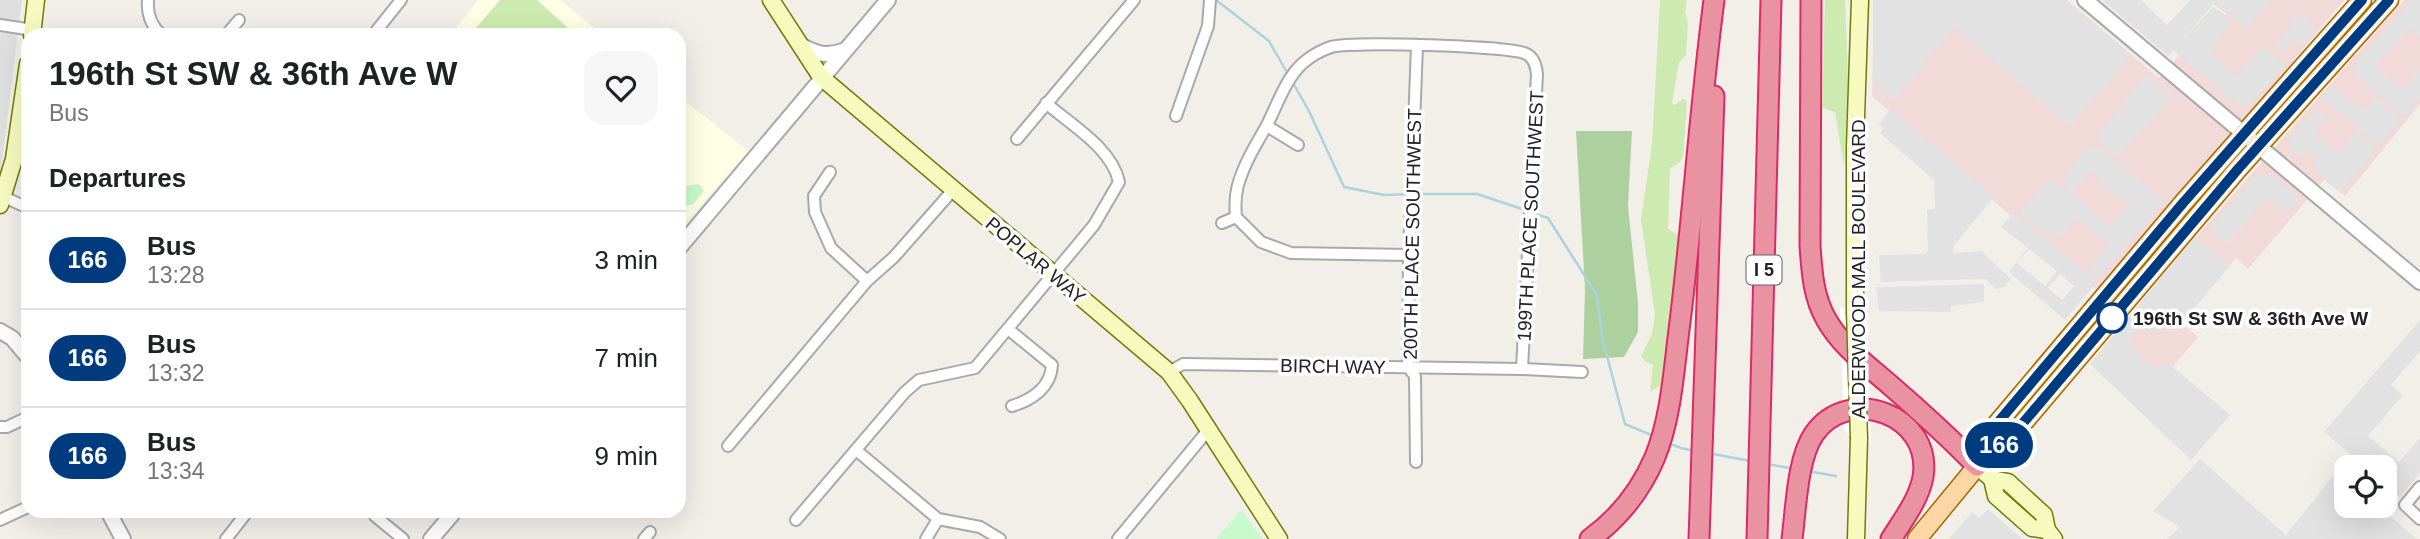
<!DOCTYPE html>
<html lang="en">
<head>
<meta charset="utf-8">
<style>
	body { margin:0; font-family:Helvetica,sans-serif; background:#f6f6f6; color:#202124; height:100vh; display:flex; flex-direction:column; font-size:26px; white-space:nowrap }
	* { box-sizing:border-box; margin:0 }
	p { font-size:23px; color:#757577 }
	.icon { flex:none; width:38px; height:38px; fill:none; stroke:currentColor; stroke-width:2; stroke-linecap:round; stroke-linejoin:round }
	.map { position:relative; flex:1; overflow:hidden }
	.details { position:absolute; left:21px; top:28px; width:665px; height:490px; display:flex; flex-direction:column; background:#fff; border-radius:21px; box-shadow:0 7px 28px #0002 }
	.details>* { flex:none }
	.badge { padding:0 14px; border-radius:23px; font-size:24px; line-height:46px }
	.tools { position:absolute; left:2334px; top:455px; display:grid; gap:14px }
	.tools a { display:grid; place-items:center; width:63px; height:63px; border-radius:14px; background:#fff; box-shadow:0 7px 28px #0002; font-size:35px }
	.map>.badge { position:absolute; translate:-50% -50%; box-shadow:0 0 0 4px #fff }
	h2 { padding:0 28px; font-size:26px; line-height:63px }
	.round { display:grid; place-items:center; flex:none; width:74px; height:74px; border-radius:21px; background:#f6f6f6 }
	.headline { display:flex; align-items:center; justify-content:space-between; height:119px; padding:0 28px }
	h1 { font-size:33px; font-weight:600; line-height:52px }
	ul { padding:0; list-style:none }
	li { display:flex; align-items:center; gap:21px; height:98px; padding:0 28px; border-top:2px solid #e0e0e0 }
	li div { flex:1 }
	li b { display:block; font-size:26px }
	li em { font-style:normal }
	li .badge { min-width:77px; font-weight:700; text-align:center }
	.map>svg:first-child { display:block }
	.residential { fill:#e0dfdf }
	.commercial { fill:#f2dad9 }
	.education { fill:#ffffe5 }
	.grass { fill:#cdebb0 }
	.forest { fill:#add19e }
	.park { fill:#c8facc }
	.parking { fill:#e2e2e2; fill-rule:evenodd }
	.pier { fill:#fff }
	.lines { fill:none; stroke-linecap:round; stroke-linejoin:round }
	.stream { stroke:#aad3df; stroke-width:2.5 }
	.minor-casing { stroke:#a9a9a9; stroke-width:14 }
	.tertiary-casing { stroke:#a9a9a9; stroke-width:18 }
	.secondary-casing { stroke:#707d05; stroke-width:19 }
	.primary-casing { stroke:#a06b00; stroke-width:21 }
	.motorway-casing { stroke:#dc2a67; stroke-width:23 }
	.minor { stroke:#fff; stroke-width:10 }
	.tertiary { stroke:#fff; stroke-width:14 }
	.secondary { stroke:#f7fabf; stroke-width:16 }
	.primary { stroke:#fcd6a4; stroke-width:18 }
	.motorway { stroke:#e892a2; stroke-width:19 }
	.secondary-bridge-casing { stroke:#707d05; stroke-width:19; stroke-linecap:butt }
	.secondary-bridge { stroke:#f7fabf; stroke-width:16 }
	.line-casing { stroke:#fff; stroke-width:16 }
	.line { stroke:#003b80; stroke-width:10 }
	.stop-dot { fill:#fff; stroke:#003b80; stroke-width:3.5 }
	.labels { text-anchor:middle; stroke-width:7; stroke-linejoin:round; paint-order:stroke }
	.shield { fill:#fff; stroke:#646464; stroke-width:2 }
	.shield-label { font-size:18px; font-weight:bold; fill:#222 }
	.street-label { font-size:19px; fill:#222; stroke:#fff }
	.stop-label { font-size:19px; font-weight:bold; fill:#222; stroke:#fff; text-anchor:start }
</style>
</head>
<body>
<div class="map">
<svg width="2420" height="539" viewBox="0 0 2420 539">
	<rect width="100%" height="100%" fill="#f2efe9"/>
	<polygon class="residential" points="0,0 22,0 0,177"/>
	<g class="commercial">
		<polygon points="1874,0 2067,0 2159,78 2218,10 2225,15 2237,0 2344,0 2227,141 2097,290 1872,96"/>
		<polygon points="2404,0 2420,0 2420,104 2345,196 2324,180 2248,269 2236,258 2181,322 2198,337 2164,377 2116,336 2204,228"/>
	</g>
	<g class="education">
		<polygon points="478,0 560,0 603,35 451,35"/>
		<polygon points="679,96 748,151 679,231"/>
	</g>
	<g class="grass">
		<polygon points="500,0 537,0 576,35 470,35"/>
		<polygon points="1660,0 1687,0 1685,11 1688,24 1686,55 1679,63 1672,103 1674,105 1683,99 1686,100 1687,106 1683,157 1679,163 1670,168 1668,229 1679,235 1677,288 1664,386 1658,387 1650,392 1653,365 1646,362 1641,356 1652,334 1655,315 1641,220 1652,144"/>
		<polygon points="1825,0 1845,0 1848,80 1844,167 1835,112 1822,108"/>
	</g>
	<polygon class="forest" points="1576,131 1632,131 1628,206 1638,303 1638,332 1624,357 1583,359 1585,289"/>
	<g class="park">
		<polygon points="699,184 704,191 693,204 683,207 679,202 686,193 685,186"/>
		<polygon points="1241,510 1263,539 1216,539"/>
	</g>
	<g class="parking">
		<polygon points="1873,0 2066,0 2131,55 2070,127 1954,27 1894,101 1873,85"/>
		<polygon points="2102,0 2141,0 2167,25 2190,0 2270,0 2247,28 2213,4 2180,43 2213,7 2231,23 2217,38 2219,41 2210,52 2237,75 2263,46 2286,65 2247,108 2240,103 2238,105 2174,51 2168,56"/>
		<polygon points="2411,0 2420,0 2420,37 2409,28 2375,67 2402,90 2420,68 2420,98 2404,117 2351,70"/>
		<polygon points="2301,12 2316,32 2302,47 2293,39 2282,51 2276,46 2291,28 2289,26"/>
		<polygon points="2146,75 2172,96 2118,158 2095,139"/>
		<polygon points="2332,85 2364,111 2376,97 2402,118 2379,146 2321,98"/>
		<polygon points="1890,109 1995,196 1954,245 1953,253 1981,251 2011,279 2004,287 1996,289 1985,279 1881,282 1879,255 1925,254 1928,251 1927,210 1935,209 1934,180 1880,133 1884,128 1879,125"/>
		<polygon points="2319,111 2327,117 2313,134 2338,154 2358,131 2377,148 2341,192 2311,167 2317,158 2307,150 2301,157 2289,147 2289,137 2302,121 2315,115"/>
		<path d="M 2099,148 L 2164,202 L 2097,280 L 2087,271 L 2110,244 L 2077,219 L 2060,237 L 2053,231 L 2048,236 L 2020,212 L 2050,177 L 2064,191 L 2070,186 L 2061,178 L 2086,149 ZM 2090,171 L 2098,177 L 2097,180 L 2119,199 L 2122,197 L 2130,204 L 2111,226 L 2072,193 Z"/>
		<polygon points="2263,174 2273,176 2300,199 2287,214 2267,198 2227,244 2209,228 2256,176"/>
		<path d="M 2014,212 L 2097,282 L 2065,320 L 2009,272 L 2028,248 L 2001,227 ZM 2029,249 L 2057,271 L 2045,286 L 2017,263 ZM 2060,274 L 2074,286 L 2062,300 L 2048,288 Z"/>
		<polygon points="2195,236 2230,266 2186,318 2173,315 2157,334 2140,328 2128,343 2156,370 2166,361 2230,415 2191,460 2090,364"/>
		<polygon points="1984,284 1984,302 1951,306 1950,312 1879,311 1876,287"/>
		<polygon points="2420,320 2420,351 2391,385 2403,395 2368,436 2399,462 2420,438 2420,473 2400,497 2385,484 2385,467 2365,467 2324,432"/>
		<polygon points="2200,459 2286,535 2337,471 2347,479 2347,506 2378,506 2417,539 2167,539 2180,527 2153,511"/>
		<polygon points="1988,509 2022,539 1949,539 1972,512 1979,518"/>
	</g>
	<polygon class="pier" points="1840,307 1867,318 1871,443 1844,431"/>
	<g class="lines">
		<g class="stream">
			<polyline points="1216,0 1269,41 1288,74"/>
			<polyline points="1293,83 1309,111 1344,187 1384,195 1409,194"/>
			<polyline points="1416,194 1477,194 1525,210"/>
			<polyline points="1535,214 1548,218 1597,295 1602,337 1625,424 1656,437"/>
			<polyline points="1668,443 1681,448 1695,451"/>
			<polyline points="1708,453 1750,461"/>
			<polyline points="1767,464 1795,469"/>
			<polyline points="1808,471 1836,476"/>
		</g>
		<defs>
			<g id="minor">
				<path d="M 148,0 C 147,13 151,26 162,35"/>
				<polyline points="0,25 33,30"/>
				<polyline points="226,35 239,20"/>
				<polyline points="373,35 401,0"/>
				<polyline points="1176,116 1208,26 1210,0"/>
				<polyline points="1267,126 1298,145"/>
				<polyline points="1017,139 1134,0"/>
				<polyline points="830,172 814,196 815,212 831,248 867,281"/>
				<polyline points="4,197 28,208"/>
				<polyline points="1222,223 1236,217"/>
				<path d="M 1409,255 L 1291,253 L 1261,242 L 1236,217 C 1235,206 1235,196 1238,185 C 1244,164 1255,146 1266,127 C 1277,106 1285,79 1303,63 C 1311,56 1322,50 1331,47 C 1349,41 1506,46 1524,53 C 1534,56 1536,66 1537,74 L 1522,369"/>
				<path d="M 1008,329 L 1052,365 C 1051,387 1032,400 1012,406"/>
				<polyline points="1169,372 1183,364 1522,369 1582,372"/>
				<polyline points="0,427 7,427 28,417"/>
				<polyline points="728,446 867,281 894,257 953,190"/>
				<polyline points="856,450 938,519 980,527 1000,539"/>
				<polyline points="1416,462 1415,376 1408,367 1409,255 1417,46"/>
				<polyline points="2420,487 2405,505 2420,519"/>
				<polyline points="375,516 403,539"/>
				<polyline points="0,520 28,507"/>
				<path d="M 796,520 L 905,392 L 919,380 L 975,368 L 1094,225 L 1119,182 C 1112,148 1071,125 1046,103"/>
				<polyline points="226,539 248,511"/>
				<polyline points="644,539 650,532"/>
				<polyline points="926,539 938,519"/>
				<polyline points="1118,539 1209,429"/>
			</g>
			<g id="tertiary">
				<polyline points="2085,0 2420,282"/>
				<path d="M 800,45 C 817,54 825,57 843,51"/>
				<polyline points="679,248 888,0"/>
				<polyline points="0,331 12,338 28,357"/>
				<polyline points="108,511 123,539"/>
				<polyline points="431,539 455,511"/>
			</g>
			<g id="secondary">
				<polyline points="771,0 821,77 1169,372 1190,401 1279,539"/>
				<polyline points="32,35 36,0"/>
				<polyline points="0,205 14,159 28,64"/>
				<polyline points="1855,312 1855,146 1860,0"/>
				<polyline points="1977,466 1992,479 2008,482 2044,515 2047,530 2054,539"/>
				<polyline points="1992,479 1996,496 2032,528 2047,530"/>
				<polyline points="1856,539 1859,438"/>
			</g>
			<g id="primary">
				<polyline points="1992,448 1995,426 2183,203 2362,0"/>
				<polyline points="1917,539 1992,448 2007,442 2238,169 2389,0"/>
			</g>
			<g id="motorway">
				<path d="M 1811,0 L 1810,246 C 1812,272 1813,296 1826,319 C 1841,346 1867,365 1890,385 C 1920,411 1949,437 1977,466"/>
				<path d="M 1590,539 C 1619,518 1641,490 1655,457 C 1672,415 1674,366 1680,322 C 1693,215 1700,107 1714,0"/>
				<polyline points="1699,539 1714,96"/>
				<polyline points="1757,539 1771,0"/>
				<path d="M 1792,539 C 1796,509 1797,459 1814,434 C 1849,384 1933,415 1923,477 C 1919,499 1903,520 1891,539"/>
			</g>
		</defs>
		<use href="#minor" class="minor-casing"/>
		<use href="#tertiary" class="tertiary-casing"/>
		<use href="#secondary" class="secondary-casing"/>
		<use href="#primary" class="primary-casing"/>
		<use href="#motorway" class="motorway-casing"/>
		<use href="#minor" class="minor"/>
		<use href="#tertiary" class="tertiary"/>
		<use href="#secondary" class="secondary"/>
		<use href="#primary" class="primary"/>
		<use href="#motorway" class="motorway"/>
		<defs>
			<polyline id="secondary-bridge" points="1855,312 1859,438"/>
		</defs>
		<use href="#secondary-bridge" class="secondary-bridge-casing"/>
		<use href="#secondary-bridge" class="secondary-bridge"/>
	</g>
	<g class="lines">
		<defs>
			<polyline id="line" points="2362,0 2183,203 1995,426 1992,447 2007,442 2238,169 2389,0"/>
		</defs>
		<use href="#line" class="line-casing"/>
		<use href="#line" class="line"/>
	</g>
	<circle class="stop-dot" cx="2112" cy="318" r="14"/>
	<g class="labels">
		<rect class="shield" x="1746.5" y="255.5" width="35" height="29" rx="5"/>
		<g class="shield-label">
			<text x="1764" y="276">I 5</text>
		</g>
		<g class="street-label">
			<text transform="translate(1530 216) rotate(-87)" y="7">199TH PLACE SOUTHWEST</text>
			<text transform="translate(1412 234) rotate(-89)" y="7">200TH PLACE SOUTHWEST</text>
			<text transform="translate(1036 260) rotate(40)" y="7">POPLAR WAY</text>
			<text transform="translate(1858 269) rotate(-90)" y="7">ALDERWOOD MALL BOULEVARD</text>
			<text transform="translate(1333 366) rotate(1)" y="7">BIRCH WAY</text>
		</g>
		<g class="stop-label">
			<text x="2133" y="325">196th St SW &amp; 36th Ave W</text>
		</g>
	</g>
</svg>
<div class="tools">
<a><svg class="icon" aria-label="locate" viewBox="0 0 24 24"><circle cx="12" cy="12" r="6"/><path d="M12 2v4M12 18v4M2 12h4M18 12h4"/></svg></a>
</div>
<b class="badge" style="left:1999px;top:445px;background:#003b80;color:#fff">166</b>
<section class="details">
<div class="headline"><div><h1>196th St SW &amp; 36th Ave W</h1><p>Bus</p></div><a class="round"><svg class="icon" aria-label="heart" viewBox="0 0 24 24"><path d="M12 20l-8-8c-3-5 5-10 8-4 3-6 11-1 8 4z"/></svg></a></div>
<h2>Departures</h2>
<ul>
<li><span class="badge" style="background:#003b80;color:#fff">166</span><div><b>Bus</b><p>13:28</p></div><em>3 min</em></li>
<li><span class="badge" style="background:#003b80;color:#fff">166</span><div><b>Bus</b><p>13:32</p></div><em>7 min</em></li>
<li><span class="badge" style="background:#003b80;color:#fff">166</span><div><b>Bus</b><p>13:34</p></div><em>9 min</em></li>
</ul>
</section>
</div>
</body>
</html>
